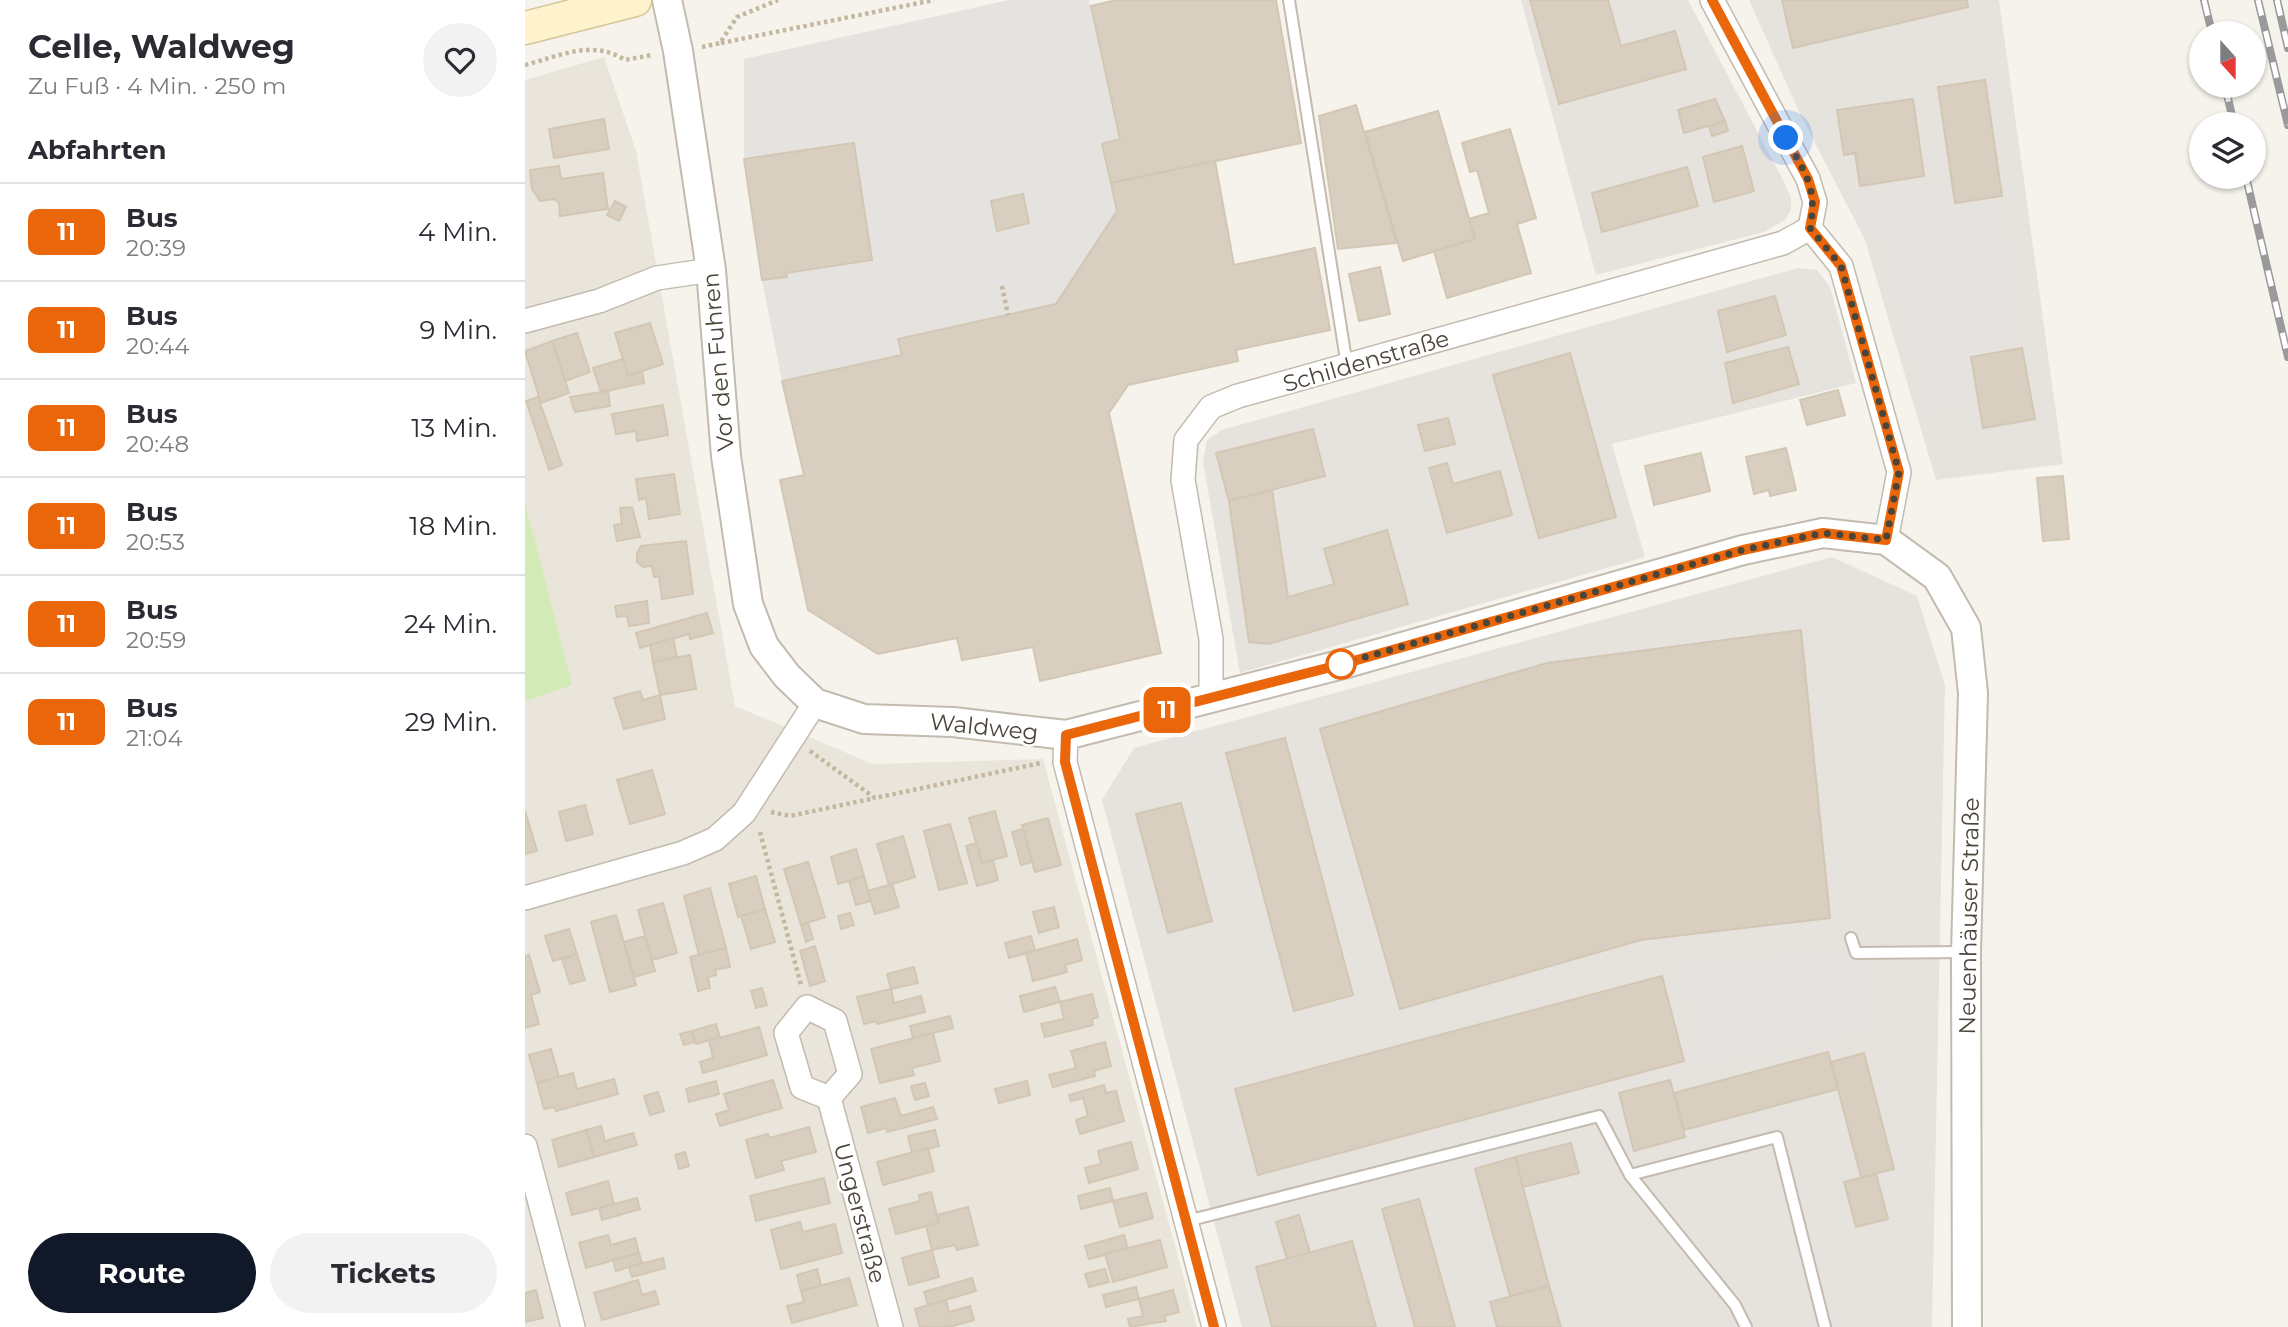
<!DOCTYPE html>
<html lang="de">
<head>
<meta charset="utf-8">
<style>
	body { margin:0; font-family:Montserrat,sans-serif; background:#f2f2f3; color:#2b2b33; height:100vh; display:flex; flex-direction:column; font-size:26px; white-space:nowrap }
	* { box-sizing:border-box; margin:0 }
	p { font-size:23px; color:#7c7c81 }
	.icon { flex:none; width:38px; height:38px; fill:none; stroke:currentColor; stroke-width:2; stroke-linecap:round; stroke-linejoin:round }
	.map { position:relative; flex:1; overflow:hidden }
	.sheet { display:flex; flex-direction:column; background:#fff; width:525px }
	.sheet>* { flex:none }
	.badge { padding:0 14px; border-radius:10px; font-size:24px; line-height:46px }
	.needle { width:46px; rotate:159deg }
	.fabs { position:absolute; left:1664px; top:21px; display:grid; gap:14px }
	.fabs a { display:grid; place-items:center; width:77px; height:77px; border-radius:50%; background:#fff; box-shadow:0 2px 5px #0004; font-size:35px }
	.you { position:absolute; width:35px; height:35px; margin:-18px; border:5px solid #fff; border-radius:50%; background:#1a73e8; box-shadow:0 0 0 10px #1a73e833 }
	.map>.badge { position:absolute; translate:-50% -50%; box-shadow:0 0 0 4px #fff }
	h2 { padding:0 28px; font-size:26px; line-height:63px }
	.round { display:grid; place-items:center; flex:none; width:74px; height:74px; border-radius:37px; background:#f2f2f3 }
	.overview { display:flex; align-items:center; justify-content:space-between; height:119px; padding:0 28px }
	h1 { font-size:33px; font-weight:700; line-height:52px }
	.button { display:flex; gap:14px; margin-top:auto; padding:14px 28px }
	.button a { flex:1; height:80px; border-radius:42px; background:#111827; color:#fff; font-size:28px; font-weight:700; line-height:80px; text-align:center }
	.button a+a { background:#f2f2f3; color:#2b2b33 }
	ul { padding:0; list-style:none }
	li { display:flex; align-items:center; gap:21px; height:98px; padding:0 28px; border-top:2px solid #e1e1e2 }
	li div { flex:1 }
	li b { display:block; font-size:26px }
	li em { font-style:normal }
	li .badge { min-width:77px; font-weight:700; text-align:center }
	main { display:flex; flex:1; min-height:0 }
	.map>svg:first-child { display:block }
	.residential { fill:#eae5da }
	.industrial { fill:#e6e2dd }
	.green { fill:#d2eab5 }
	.parking { fill:#e5e3e0 }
	.building { fill:#d8cfc1; stroke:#d3c7b4; stroke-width:2 }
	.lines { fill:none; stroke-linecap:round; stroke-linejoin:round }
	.service-casing { stroke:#c2bbae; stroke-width:14 }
	.minor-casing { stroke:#c2bbae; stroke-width:26 }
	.tertiary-casing { stroke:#c2bbae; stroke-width:32 }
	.secondary-casing { stroke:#d6c79b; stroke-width:35 }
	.path { stroke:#c4b79f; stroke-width:4.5; stroke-dasharray:3.5 3.5; stroke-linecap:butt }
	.service { stroke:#fff; stroke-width:10 }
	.minor { stroke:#fff; stroke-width:23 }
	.tertiary { stroke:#fff; stroke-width:28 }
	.secondary { stroke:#fff3cd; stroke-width:32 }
	.rail-casing { stroke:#9a9a9a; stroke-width:8 }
	.rail { stroke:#fff; stroke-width:5; stroke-dasharray:16; stroke-linecap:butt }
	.line-casing { stroke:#fff; stroke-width:16 }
	.line { stroke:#ea660b; stroke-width:10 }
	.walk { stroke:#4b4439; stroke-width:7; stroke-dasharray:0 12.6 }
	.stop-dot { fill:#fff; stroke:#ea660b; stroke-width:3.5 }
	.labels { text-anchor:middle; stroke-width:5; stroke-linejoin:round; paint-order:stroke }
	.street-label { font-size:23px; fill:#4b4439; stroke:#fff }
</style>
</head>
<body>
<main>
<section class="sheet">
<div class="overview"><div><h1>Celle, Waldweg</h1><p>Zu Fuß · 4 Min. · 250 m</p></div><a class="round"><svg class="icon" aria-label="heart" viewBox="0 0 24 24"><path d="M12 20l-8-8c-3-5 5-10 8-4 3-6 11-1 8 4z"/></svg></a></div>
<h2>Abfahrten</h2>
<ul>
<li><span class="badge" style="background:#ea660b;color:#fff">11</span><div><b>Bus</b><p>20:39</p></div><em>4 Min.</em></li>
<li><span class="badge" style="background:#ea660b;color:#fff">11</span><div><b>Bus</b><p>20:44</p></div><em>9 Min.</em></li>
<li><span class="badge" style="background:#ea660b;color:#fff">11</span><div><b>Bus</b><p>20:48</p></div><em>13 Min.</em></li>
<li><span class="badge" style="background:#ea660b;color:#fff">11</span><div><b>Bus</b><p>20:53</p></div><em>18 Min.</em></li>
<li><span class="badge" style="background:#ea660b;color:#fff">11</span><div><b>Bus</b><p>20:59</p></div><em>24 Min.</em></li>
<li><span class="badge" style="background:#ea660b;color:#fff">11</span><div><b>Bus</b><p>21:04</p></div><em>29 Min.</em></li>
</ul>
<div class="button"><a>Route</a><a>Tickets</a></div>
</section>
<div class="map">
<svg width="1763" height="1327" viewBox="0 0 1763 1327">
	<rect width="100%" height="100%" fill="#f6f3ec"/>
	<polygon class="residential" points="79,57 111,151 210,706 348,764 518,759 672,1327 0,1327 0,80"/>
	<g class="industrial">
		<polygon points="996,0 1163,0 1259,182 1266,198 1266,210 1260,220 1239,232 1071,275"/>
		<polygon points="1224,0 1474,0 1538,464 1411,480 1340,240 1275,114"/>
		<polygon points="1273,268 1292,270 1305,287 1331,383 1087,444 1120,557 715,673 678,462 682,440 697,430"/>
		<polygon points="1307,557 1392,596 1420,685 1407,1327 717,1327 577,800 609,748"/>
	</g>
	<polygon class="green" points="0,503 47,685 0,701"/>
	<g class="parking">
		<polygon points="484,0 564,0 595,139 592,211 531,304 374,338 377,355 257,381 237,280 262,277 261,273 347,259 329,143 219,159 219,59"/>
		<polygon points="1419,180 1423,208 1469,201 1491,344 1441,352 1450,400 1408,409 1359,231 1341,233 1334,193"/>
		<polygon points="1331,953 1336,1027 1185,1060 1162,967"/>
	</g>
	<g class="building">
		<polygon points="591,0 751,0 776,143 586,183 577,144 595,139 566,6"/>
		<polygon points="1005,0 1083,0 1096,46 1150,31 1161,69 1034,104"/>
		<polygon points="1257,0 1442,0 1443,7 1268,48"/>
		<polygon points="1460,80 1477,196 1430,203 1413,87"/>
		<polygon points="1190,99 1200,121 1159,133 1153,110"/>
		<polygon points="1388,99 1399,176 1335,186 1330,153 1319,155 1312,110"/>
		<polygon points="831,105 872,243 813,249 794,116"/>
		<polygon points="913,111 950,239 878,261 840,132"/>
		<polygon points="79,119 84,149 29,158 24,129"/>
		<polygon points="1200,121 1203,131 1187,136 1184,126"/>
		<polygon points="985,129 1011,218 992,224 1006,273 922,298 909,251 950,239 944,219 964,213 952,170 945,172 937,143"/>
		<polygon points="329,143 347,260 261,273 262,277 237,280 219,159"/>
		<polygon points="1217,146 1229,191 1189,202 1178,157"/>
		<polygon points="690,161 709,265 790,248 805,330 711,350 713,361 603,385 584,413 636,653 515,681 508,647 437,660 432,638 353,654 283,610 255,480 279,475 257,381 377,355 373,339 531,304 592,211 586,183"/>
		<polygon points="34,166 36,179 78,173 83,209 35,216 34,203 29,199 15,201 7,189 5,170"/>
		<polygon points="1162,167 1173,206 1077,232 1067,193"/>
		<polygon points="498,194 504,223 472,231 466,201"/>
		<polygon points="90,201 101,207 94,221 82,215"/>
		<polygon points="855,267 865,314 834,321 824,274"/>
		<polygon points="1250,296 1261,335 1202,352 1193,311"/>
		<polygon points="125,323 138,364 103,376 90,333"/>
		<polygon points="52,333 65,372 40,381 27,341"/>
		<polygon points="27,341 44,393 16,403 0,351"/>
		<polygon points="1263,347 1274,384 1208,403 1200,363"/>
		<polygon points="1497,348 1510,419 1458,428 1446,357"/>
		<polygon points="1045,353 1091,517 1014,538 968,375"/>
		<polygon points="98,359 103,376 117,371 119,383 76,392 68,368"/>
		<polygon points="1313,390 1320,415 1282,425 1275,400"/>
		<polygon points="83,391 85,406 50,412 45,397"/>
		<polygon points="13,397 37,465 24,470 1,401"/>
		<polygon points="138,405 143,435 112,441 111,431 91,434 87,414"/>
		<polygon points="923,418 930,444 900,451 893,425"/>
		<polygon points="788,429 800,476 704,501 691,453"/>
		<polygon points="1261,448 1271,490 1245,496 1244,490 1229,494 1221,457"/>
		<polygon points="1176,453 1185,491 1129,505 1120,466"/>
		<polygon points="922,463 928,484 975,471 987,515 922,533 904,468"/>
		<polygon points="149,474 155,514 124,519 121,498 114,500 111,479"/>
		<polygon points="1538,476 1544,539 1518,541 1512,478"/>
		<polygon points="747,490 763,597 809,584 799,549 862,530 883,604 743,644 724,642 704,501"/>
		<polygon points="107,507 115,537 92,541 89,525 97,524 95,508"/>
		<polygon points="161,541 168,594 137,599 134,576 129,577 127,566 118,567 112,562 112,553 116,546"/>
		<polygon points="122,601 124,623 104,626 102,616 92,617 90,606"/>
		<polygon points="182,613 188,633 165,639 164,634 115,648 111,633"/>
		<polygon points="1276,630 1305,918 1116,940 875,1009 795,729 1022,663"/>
		<polygon points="148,638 152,657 128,662 125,645"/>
		<polygon points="165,655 171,689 135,695 128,662"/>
		<polygon points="115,691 118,700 135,695 140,719 99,729 89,698"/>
		<polygon points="760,738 828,995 769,1011 701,753"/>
		<polygon points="127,770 140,814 105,824 92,780"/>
		<polygon points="656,803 687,921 643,933 611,814"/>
		<polygon points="60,805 68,834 41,841 34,812"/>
		<polygon points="0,811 12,851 0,854"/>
		<polygon points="470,811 482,856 457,863 444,818"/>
		<polygon points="523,818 536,865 510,872 497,825"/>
		<polygon points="425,824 442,883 414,890 399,831"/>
		<polygon points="498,829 507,862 496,865 487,832"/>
		<polygon points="378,836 390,877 364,885 352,844"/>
		<polygon points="452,843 457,863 468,860 473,880 452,886 441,846"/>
		<polygon points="331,849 339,876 313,884 306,857"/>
		<polygon points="283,862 300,917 276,925 259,869"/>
		<polygon points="231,876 240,909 213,917 204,884"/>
		<polygon points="339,876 346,901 331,905 324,881"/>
		<polygon points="367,884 374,907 350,914 343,891"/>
		<polygon points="185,888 201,948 174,955 159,896"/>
		<polygon points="138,903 152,953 127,960 113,910"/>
		<polygon points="529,907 534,927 514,933 508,912"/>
		<polygon points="240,909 250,942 226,949 216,916"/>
		<polygon points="325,913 329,925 316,929 313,916"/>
		<polygon points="91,915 111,985 85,992 66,922"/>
		<polygon points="283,923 288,939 281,942 276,925"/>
		<polygon points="44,929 52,954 28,961 20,936"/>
		<polygon points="120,936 130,971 109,977 99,942"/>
		<polygon points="506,936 510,951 484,958 480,943"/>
		<polygon points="552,939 557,960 540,965 542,972 508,981 501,953"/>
		<polygon points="290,946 300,981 285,986 275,951"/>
		<polygon points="201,948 205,967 190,970 191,975 183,977 185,988 173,991 165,957"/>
		<polygon points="52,954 60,980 45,984 37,959"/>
		<polygon points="4,955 15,992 6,995 14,1024 0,1028 0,956"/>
		<polygon points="389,967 393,983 366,989 362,974"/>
		<polygon points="1137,976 1159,1061 733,1175 710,1089"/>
		<polygon points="530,987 535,1002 499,1012 495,996"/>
		<polygon points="237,988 242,1005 231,1008 226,991"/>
		<polygon points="366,989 369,1003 396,996 400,1012 352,1024 351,1021 339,1024 332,997"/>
		<polygon points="567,994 573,1017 567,1019 568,1025 520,1037 516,1024 539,1019 535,1002"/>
		<polygon points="425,1016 428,1028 388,1038 385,1026"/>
		<polygon points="191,1024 195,1037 171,1044 167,1031"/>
		<polygon points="234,1027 242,1055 178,1073 175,1062 188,1058 184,1041"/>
		<polygon points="167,1031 170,1042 159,1045 155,1034"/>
		<polygon points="408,1033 415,1061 387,1068 389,1075 355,1083 346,1049"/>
		<polygon points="580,1042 586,1066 569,1071 570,1076 528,1087 524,1075 551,1068 546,1051"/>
		<polygon points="26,1049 34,1077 12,1083 4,1055"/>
		<polygon points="1303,1052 1313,1089 1159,1130 1149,1093"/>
		<polygon points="1339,1053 1369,1169 1336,1177 1306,1062"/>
		<polygon points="48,1073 52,1089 89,1079 93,1094 31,1111 29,1107 19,1109 12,1083"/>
		<polygon points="248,1080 257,1108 195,1126 191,1114 204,1110 199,1094"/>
		<polygon points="1145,1080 1160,1137 1109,1151 1094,1093"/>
		<polygon points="191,1081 194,1094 164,1102 161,1089"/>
		<polygon points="502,1081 505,1095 474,1103 470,1089"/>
		<polygon points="400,1083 404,1096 390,1100 386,1086"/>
		<polygon points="579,1085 581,1093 591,1091 599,1121 555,1134 551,1120 563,1116 558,1098 546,1101 544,1095"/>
		<polygon points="133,1092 139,1111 125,1115 119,1096"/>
		<polygon points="370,1098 376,1116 408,1107 412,1119 362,1132 361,1128 343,1133 336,1107"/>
		<polygon points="76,1126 80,1141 108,1133 112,1145 69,1157 61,1130"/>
		<polygon points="284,1127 291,1152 256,1161 259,1170 231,1178 221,1140 243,1134 245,1138"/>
		<polygon points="61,1130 69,1157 34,1167 27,1140"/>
		<polygon points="410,1130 414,1146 387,1153 383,1136"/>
		<polygon points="606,1142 613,1169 564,1183 560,1168 576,1164 573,1151"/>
		<polygon points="1046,1143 1054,1173 998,1187 990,1157"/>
		<polygon points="403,1148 409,1171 358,1185 352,1162"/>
		<polygon points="160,1152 164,1166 154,1169 150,1155"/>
		<polygon points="990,1157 1024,1286 985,1296 950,1169"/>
		<polygon points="1351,1174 1363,1219 1331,1227 1319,1182"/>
		<polygon points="299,1178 305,1203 231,1221 225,1196"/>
		<polygon points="83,1181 89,1204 47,1215 41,1193"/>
		<polygon points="585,1188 588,1201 556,1209 553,1196"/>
		<polygon points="406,1192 414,1223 371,1234 364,1209 395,1201 394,1195"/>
		<polygon points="621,1193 628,1218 595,1227 588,1201"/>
		<polygon points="112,1198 115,1209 77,1220 74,1208"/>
		<polygon points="894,1199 930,1327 890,1327 857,1209"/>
		<polygon points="443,1207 453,1245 432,1250 430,1245 407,1250 401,1226 414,1223 412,1215"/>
		<polygon points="774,1215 785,1253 762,1259 751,1222"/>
		<polygon points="275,1222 278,1232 310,1224 317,1253 256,1269 246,1230"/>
		<polygon points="83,1235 86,1245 110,1238 114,1253 61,1268 54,1243"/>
		<polygon points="599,1235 603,1249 564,1259 560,1246"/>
		<polygon points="635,1240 642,1267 588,1282 580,1254"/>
		<polygon points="827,1241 851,1327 747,1327 731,1267"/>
		<polygon points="407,1250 414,1277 384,1285 377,1258"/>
		<polygon points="114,1253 117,1263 91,1271 88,1260"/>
		<polygon points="138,1258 140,1268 107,1277 104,1267"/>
		<polygon points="292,1269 296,1285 276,1291 272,1275"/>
		<polygon points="580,1269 584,1282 564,1287 560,1274"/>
		<polygon points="324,1278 332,1305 267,1323 262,1306 279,1302 276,1291"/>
		<polygon points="447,1278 451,1291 403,1305 399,1292"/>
		<polygon points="113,1280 117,1295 130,1291 134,1304 77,1320 69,1293"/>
		<polygon points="1024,1286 1036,1327 972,1327 965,1302"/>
		<polygon points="611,1287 614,1299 581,1307 578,1295"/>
		<polygon points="11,1290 18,1318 0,1322 0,1293"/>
		<polygon points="648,1290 654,1312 639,1316 641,1321 605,1327 603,1319 618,1316 614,1299"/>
		<polygon points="421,1300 424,1312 445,1306 449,1320 424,1327 395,1327 390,1309"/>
	</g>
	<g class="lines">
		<defs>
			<g id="service">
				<polyline points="764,0 822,366"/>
				<polyline points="1326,938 1331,953 1439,952"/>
				<polyline points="1105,1175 1252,1137 1300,1327"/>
				<polyline points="662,1221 1074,1116 1105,1175 1210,1305 1221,1327"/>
			</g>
			<g id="minor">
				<polyline points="1285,228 1316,266 1374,472 1361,540"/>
				<polyline points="0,321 74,301 132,278 186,270"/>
				<polyline points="686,699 686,639 658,480 661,440 686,407 713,396 1258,243 1285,228 1290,202 1283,179 1187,0"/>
				<polyline points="541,735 540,762 689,1327"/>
				<polyline points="0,898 158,853 190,839 219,813 290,703"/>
				<polygon points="282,1007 310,1021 325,1074 304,1098 277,1087 261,1033"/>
				<polyline points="304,1098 366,1327"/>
				<polyline points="0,1146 48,1327"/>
			</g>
			<polyline id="tertiary" points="142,0 153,51 186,270 201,456 223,604 239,646 262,676 290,703 339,719 428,722 541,735 818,664 1218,550 1298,533 1361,540 1412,577 1441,628 1448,693 1441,952 1442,1327"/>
			<polyline id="secondary" points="0,28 110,0"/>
		</defs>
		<use href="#service" class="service-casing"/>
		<use href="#minor" class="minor-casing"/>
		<use href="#tertiary" class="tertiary-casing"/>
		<use href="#secondary" class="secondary-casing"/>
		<g class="path">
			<polyline points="196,43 409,0"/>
			<polyline points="177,47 195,43 212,17 253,0"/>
			<path d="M 0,65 C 34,56 68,39 100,60 L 127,55"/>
			<polyline points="477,286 483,315"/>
			<polyline points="285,751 350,798 516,763"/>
			<polyline points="246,812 265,816 350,798"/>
			<polyline points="235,832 276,985"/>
		</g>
		<use href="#service" class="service"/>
		<use href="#minor" class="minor"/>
		<use href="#tertiary" class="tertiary"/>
		<use href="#secondary" class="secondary"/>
		<defs>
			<g id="rail">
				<polyline points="1679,0 1687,33"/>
				<polyline points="1733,0 1763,125"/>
				<polyline points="1752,0 1763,48"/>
				<polyline points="1700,86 1709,124"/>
				<polyline points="1721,177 1763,357"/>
			</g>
		</defs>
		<use href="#rail" class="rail-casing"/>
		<use href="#rail" class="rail"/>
	</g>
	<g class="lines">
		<defs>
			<polyline id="line" points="689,1327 540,762 541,735 818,664 1218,550 1298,533 1361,540 1374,472 1316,266 1285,228 1290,202 1283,179 1187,0"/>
		</defs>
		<use href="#line" class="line-casing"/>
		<use href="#line" class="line"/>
		<path class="walk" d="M 816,664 L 1218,550 L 1298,533 L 1361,540 L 1374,472 L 1316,266 L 1285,228 C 1293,187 1280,174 1261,138"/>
	</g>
	<circle class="stop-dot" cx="816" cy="664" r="14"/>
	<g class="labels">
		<g class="street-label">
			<text transform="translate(841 361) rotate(-16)" y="8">Schildenstraße</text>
			<text transform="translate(193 362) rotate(-95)" y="8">Vor den Fuhren</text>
			<text transform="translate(459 727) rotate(6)" y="8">Waldweg</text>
			<text transform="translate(1444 916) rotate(-89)" y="8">Neuenhäuser Straße</text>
			<text transform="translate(335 1213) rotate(75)" y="8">Ungerstraße</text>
		</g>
	</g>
</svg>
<div class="fabs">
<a><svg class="needle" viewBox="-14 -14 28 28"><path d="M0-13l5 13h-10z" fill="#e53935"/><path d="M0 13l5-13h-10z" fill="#7c7c81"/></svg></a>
<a><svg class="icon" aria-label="layers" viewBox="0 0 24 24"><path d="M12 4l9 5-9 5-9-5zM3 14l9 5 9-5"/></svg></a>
</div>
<div class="you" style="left:1261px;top:138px"></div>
<b class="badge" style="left:642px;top:710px;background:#ea660b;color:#fff">11</b>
</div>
</main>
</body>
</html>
